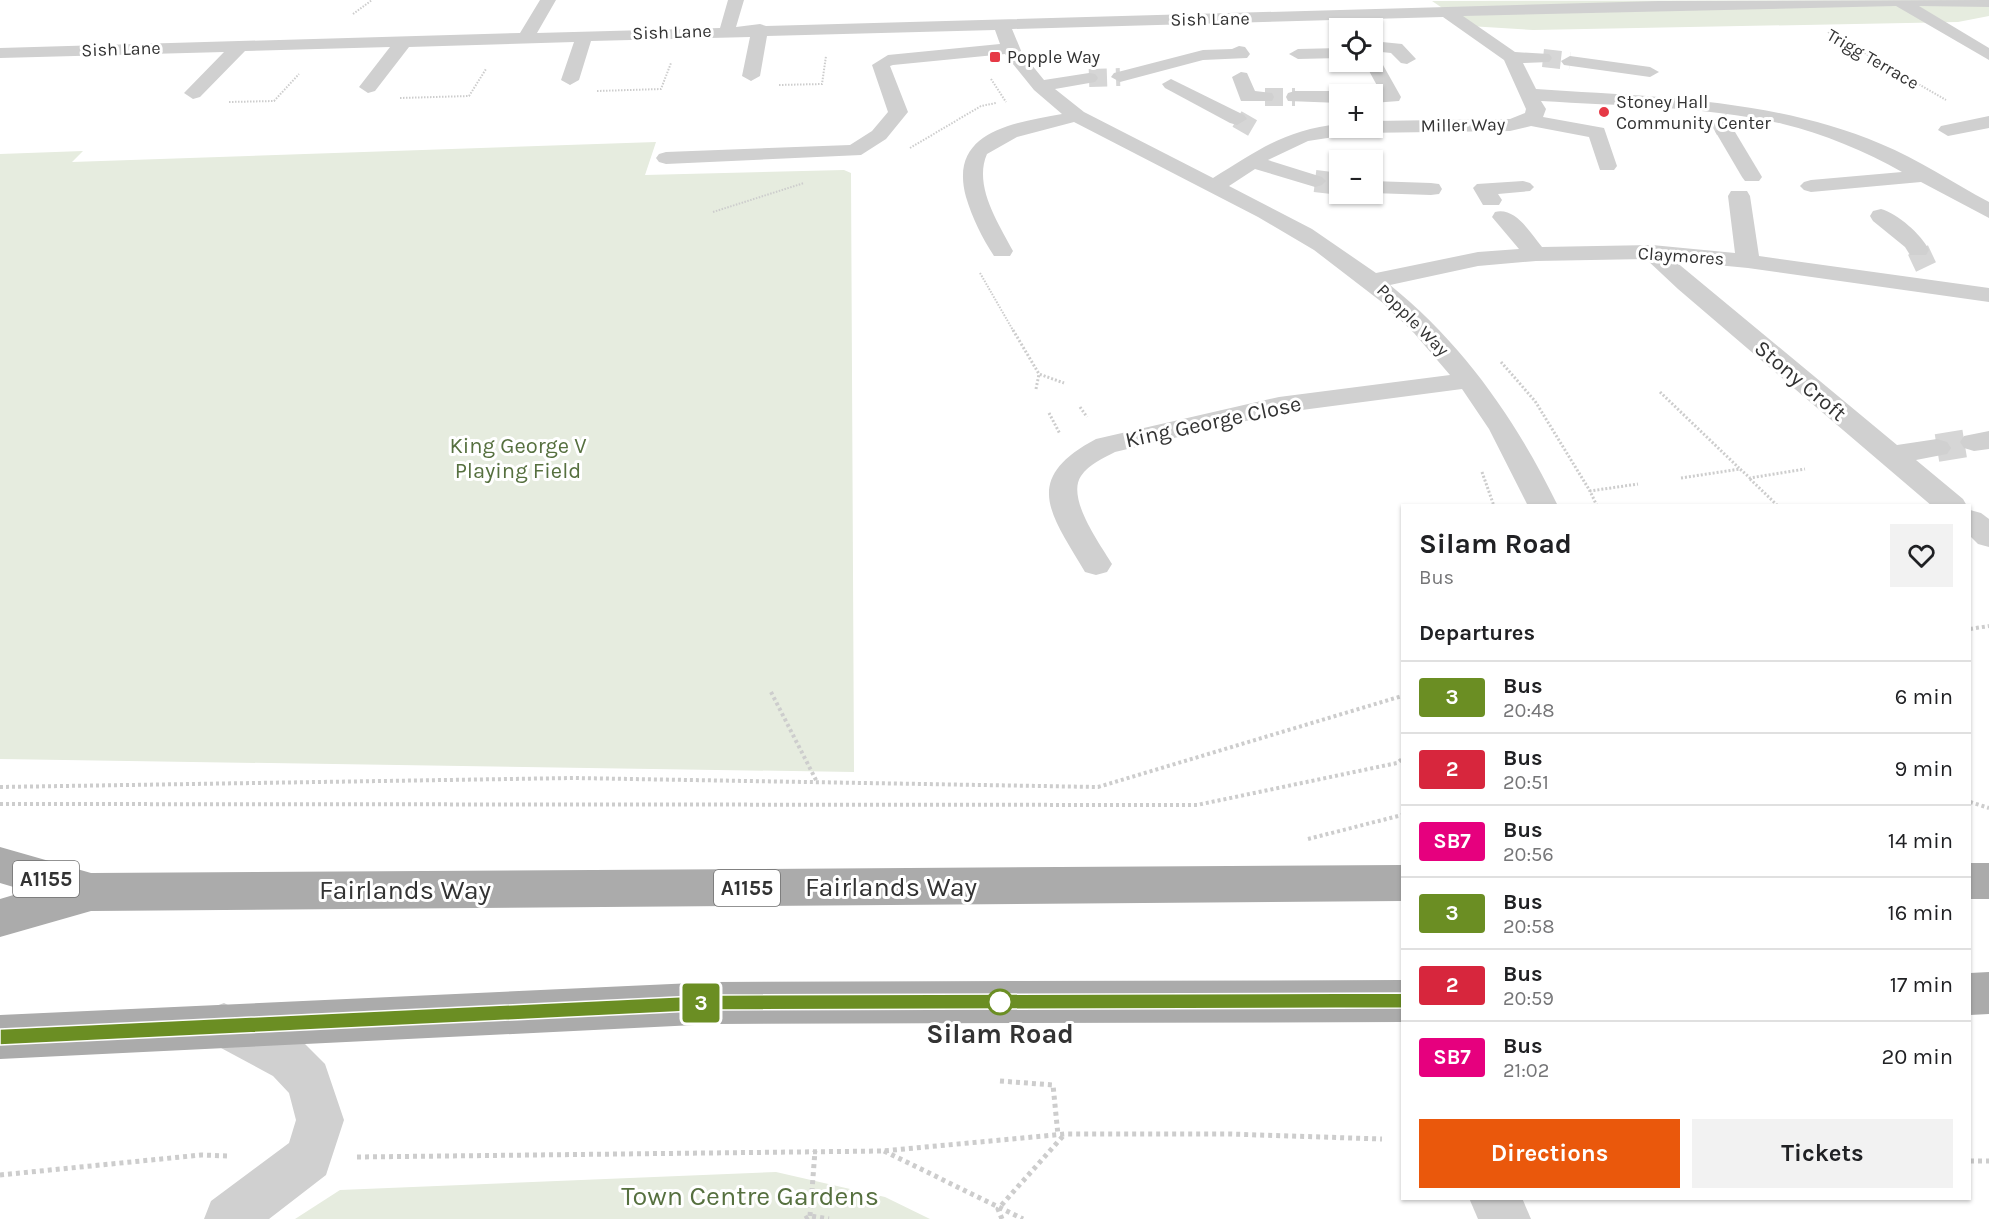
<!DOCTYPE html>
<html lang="en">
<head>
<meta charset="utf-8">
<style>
	body { margin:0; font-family:Karla,sans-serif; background:#f2f2f2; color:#202124; height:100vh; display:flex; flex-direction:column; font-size:22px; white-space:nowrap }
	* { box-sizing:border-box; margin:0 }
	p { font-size:20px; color:#757577 }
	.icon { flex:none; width:33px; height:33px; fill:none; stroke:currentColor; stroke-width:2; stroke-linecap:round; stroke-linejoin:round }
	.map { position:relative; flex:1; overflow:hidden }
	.side { position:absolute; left:1401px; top:504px; width:570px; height:696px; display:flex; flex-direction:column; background:#fff; border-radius:0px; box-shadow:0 2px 4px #0004 }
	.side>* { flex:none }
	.badge { padding:0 12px; border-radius:4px; font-size:21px; line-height:39px }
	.buttons { position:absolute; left:1329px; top:18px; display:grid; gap:12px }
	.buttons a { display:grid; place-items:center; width:54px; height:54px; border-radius:0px; background:#fff; box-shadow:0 2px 4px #0004; font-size:30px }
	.map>.badge { position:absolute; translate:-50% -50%; box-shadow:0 0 0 3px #fff }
	h2 { padding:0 18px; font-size:22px; line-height:54px }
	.round { display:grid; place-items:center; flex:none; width:63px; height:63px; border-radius:0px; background:#f2f2f2 }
	.summary { display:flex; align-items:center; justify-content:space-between; height:102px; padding:0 18px }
	h1 { font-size:28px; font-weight:700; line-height:45px }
	.primary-button { display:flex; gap:12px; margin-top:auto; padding:12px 18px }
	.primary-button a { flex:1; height:69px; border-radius:0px; background:#ea580c; color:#fff; font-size:24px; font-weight:700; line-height:69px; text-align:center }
	.primary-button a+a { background:#f2f2f2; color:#202124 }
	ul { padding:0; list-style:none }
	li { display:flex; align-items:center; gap:18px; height:72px; padding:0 18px; border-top:2px solid #e0e0e0 }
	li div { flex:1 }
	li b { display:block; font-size:22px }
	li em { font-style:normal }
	li .badge { min-width:66px; font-weight:700; text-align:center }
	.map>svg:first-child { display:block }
	.green { fill:#e6ecdf }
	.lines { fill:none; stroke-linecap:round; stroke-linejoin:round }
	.minor-tunnel-far2 { stroke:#d6d6d6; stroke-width:18; stroke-dasharray:18 9; stroke-linecap:butt }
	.minor-tunnel-far1 { stroke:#d6d6d6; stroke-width:22; stroke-dasharray:22 11; stroke-linecap:butt }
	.minor-tunnel { stroke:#d6d6d6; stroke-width:28; stroke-dasharray:28 14; stroke-linecap:butt }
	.path-far3 { stroke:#cdcdcd; stroke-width:2; stroke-dasharray:1.5 1.5; stroke-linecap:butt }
	.path-far2 { stroke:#cdcdcd; stroke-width:3; stroke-dasharray:2 2; stroke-linecap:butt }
	.path-far1 { stroke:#cdcdcd; stroke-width:4; stroke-dasharray:3 3; stroke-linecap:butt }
	.path { stroke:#cdcdcd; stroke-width:5; stroke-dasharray:4 4; stroke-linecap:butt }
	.minor { fill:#d0d0d0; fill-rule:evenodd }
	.major { fill:#ababab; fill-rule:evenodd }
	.line { fill:#6b8e23; stroke:#fff; stroke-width:1.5 }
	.poi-dot { fill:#e63946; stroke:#fff; stroke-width:2 }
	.stop-dot { fill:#fff; stroke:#6b8e23; stroke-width:3 }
	.labels { text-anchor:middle; stroke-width:6; stroke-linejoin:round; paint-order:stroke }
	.far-street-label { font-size:18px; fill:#333; stroke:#fff }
	.far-poi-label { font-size:18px; fill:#333; stroke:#fff; text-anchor:start }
	.shield { fill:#fff; stroke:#707070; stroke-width:1.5 }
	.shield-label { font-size:21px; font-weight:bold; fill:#333 }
	.street-label { font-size:22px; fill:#333; stroke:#fff }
	.park-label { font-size:22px; fill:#56703f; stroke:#fff }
	.near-street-label { font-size:27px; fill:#333; stroke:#fff }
	.near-stop-label { font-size:27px; font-weight:bold; fill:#333; stroke:#fff }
	.near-park-label { font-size:27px; fill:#56703f; stroke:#fff }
</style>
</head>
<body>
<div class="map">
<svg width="1989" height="1219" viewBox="0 0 1989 1219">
	<rect width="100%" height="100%" fill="#fff"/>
	<g class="green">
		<polygon points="1989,0 1989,16 1958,22 1533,30 1469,26 1432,1"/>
		<polygon points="656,142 645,175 844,170 851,173 854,772 0,759 0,154 83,151 72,162"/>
		<polygon points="776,1172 885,1197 930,1219 295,1219 340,1190"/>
	</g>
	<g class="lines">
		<g class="minor-tunnel-far2">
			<polyline points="1543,58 1570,61"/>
			<polyline points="1089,78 1120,77"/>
			<polyline points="1265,97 1295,97"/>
			<polyline points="1718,118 1725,131"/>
			<polyline points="1237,119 1256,130"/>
		</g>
		<g class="minor-tunnel-far1">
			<polyline points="1315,181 1340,184"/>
			<polyline points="1918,250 1926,267"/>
		</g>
		<polyline class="minor-tunnel" points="1937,448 1974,442"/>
		<g class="path-far3">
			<polyline points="353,14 372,0"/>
			<polyline points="1828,32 1946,100"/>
			<polyline points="991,79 1006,102"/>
			<polyline points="779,85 822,84 826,56"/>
			<polyline points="597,91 661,89 671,63"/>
			<polyline points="400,98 469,96 486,69"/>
			<polyline points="229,102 274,101 299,74"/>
			<polyline points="910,148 981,106 996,103"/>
			<polyline points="713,212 804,183"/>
			<polyline points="980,273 1014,332"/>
		</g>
		<g class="path-far2">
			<polyline points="1013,330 1039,374 1064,383"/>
			<polyline points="1501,362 1535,401 1590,491"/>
			<polyline points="1036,389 1039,374"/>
			<polyline points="1660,392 1739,468"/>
			<polyline points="1080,407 1087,417"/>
			<polyline points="1049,413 1060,434"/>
			<polyline points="1482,472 1494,506"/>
			<polyline points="1681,478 1740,469 1750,478 1805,469"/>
			<polyline points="1750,479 1778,506"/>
			<polyline points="1597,506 1590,491 1638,484"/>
		</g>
		<g class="path-far1">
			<polyline points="1970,629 1989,626"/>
			<polyline points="771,692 817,782"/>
			<polyline points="0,787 573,778 1098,787 1402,696"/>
			<polyline points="1970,802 1989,808"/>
			<polyline points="0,804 1197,805 1397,763 1402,759"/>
			<polyline points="1308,839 1402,815"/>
		</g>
		<g class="path">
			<polyline points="1000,1081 1053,1085 1058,1135"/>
			<polyline points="884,1151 1023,1219"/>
			<polyline points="357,1157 883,1151 1065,1134 1229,1134 1382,1139"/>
			<polyline points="1970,1161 1989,1161"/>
			<polyline points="0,1175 201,1155 229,1156"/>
			<polyline points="810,1216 815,1151"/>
			<polyline points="805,1219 810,1216 829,1219"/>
			<polyline points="1002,1219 998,1209 1064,1135"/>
		</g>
		<g class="minor">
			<path d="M 540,0 L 556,0 L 537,33 L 720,28 L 728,0 L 744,0 L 736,27 L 760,24 L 766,26 L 1659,1 L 1989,0 L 1989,7 L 1919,6 L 1989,48 L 1989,60 L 1896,6 L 1463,16 L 1515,52 L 1549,54 L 1552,58 L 1549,62 L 1523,63 L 1536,89 C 1652,97 1772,98 1881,144 C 1918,159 1953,183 1989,202 L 1989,218 L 1921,182 L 1811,192 L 1804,190 L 1800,186 L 1804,182 L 1811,180 L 1902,172 C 1865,151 1824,134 1783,124 C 1705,106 1621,106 1541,101 L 1546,109 L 1543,117 L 1604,128 L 1617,166 L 1614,170 L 1600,170 L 1589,137 L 1531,126 L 1510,131 L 1360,133 L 1308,141 L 1268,160 L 1322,177 L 1326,181 L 1322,185 L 1315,187 L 1255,169 L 1229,186 L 1312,229 L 1376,273 L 1478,252 L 1519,249 L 1492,217 L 1495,212 C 1516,207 1530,233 1542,247 L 1652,245 L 1735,253 L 1728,196 L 1731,191 L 1747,191 L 1750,196 L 1759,256 L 1989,288 L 1989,302 L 1748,268 L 1675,261 L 1897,445 L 1937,439 L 1947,442 L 1951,448 L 1947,454 L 1916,460 L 1963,499 L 1967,506 L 1932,506 L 1678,289 L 1646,259 L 1536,261 L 1478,266 L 1390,285 C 1464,345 1516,420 1558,506 L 1528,506 L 1489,429 L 1462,389 L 1279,413 L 1115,452 C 1104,458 1089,464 1081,476 C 1066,498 1100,544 1112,564 L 1107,572 L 1096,575 L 1085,572 C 1050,513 1021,479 1096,439 L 1279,397 L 1450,375 L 1414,333 L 1383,303 L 1314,250 L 1258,217 L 1074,122 L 1017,137 L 987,154 C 973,186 999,224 1013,251 L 1010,256 L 994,256 C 982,238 972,217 966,197 C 948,131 1014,123 1062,114 L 1034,90 L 1005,54 L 893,65 L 890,66 L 908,112 L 886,139 L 861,155 L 666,164 L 659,162 L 656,158 L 659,154 L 666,152 L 850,145 L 872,131 L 888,112 L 872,65 L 888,55 L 1000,44 L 995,30 L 767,36 L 760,76 L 751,81 L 742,76 L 750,37 L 591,41 L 579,80 L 570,85 L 561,80 L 574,42 L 409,47 L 375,91 L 368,93 L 359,87 L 390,47 L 245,51 L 200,97 L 193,99 L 184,93 L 224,52 L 0,58 L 0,48 L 520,33 ZM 1443,17 L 1504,60 L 1526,109 L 1525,113 L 1510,119 L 1372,121 L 1372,128 L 1340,128 L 1340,124 C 1284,130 1259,150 1213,178 L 1084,112 L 1055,89 L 1095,82 L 1098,78 L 1095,74 L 1089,73 L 1044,80 L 1022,53 L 1012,29 Z"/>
			<polygon points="1372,41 1402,44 1416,59 1407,64 1401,63 1391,53 1372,51"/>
			<polygon points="1239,46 1245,47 1250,54 1247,58 1203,60 1120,82 1111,77 1114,73 1203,50 1232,49"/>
			<polygon points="1340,48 1340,58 1298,59 1289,54 1298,49"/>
			<polygon points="1570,56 1650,67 1659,72 1650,77 1564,65 1561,61"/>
			<polygon points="1377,64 1383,65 1401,97 1399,101 1372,103 1372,94 1364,94 1380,91 1368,69"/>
			<polygon points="1241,72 1247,73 1255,91 1272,93 1274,97 1272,101 1241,101 1232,77"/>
			<polygon points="1171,79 1244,115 1247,119 1237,125 1230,123 1165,88 1162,84"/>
			<polygon points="1295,91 1340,91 1348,94 1340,94 1340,103 1288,101 1286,97 1288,93"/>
			<polygon points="1989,116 1989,128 1948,136 1938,130 1941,126"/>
			<polygon points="1725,125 1732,127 1762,177 1759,181 1745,181 1742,177 1715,131"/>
			<polygon points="1372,181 1431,183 1439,184 1442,189 1439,194 1431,195 1372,193"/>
			<polygon points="1523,181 1530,183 1534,187 1530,191 1498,194 1502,200 1499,205 1483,205 1473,188 1477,184"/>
			<path d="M 1881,209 C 1898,214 1921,234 1929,250 L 1926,255 L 1910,255 L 1905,247 L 1873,221 L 1870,216 L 1873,211 Z"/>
			<polygon points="1989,431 1989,449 1974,451 1964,448 1960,442 1964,436"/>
			<polygon points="1970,510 1981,513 1989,519 1989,547 1978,544 1970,536"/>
			<polygon points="224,1003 305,1044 325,1064 344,1120 326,1175 269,1219 204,1219 211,1201 289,1143 296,1120 289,1093 273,1076 208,1041 202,1025 208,1009"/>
			<polygon points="1469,1198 1522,1198 1531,1219 1478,1219"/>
		</g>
		<g class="major">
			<polygon points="0,847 91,873 1402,865 1402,901 91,911 0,937 0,899 27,891 0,883"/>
			<rect x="1970" y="863" width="19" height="36"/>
			<polygon points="1989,972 1989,1014 1970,1015 1970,973"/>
			<polygon points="1402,980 1402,1022 715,1024 0,1059 0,1015 715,982"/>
		</g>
	</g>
	<polygon class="line" points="1402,993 1408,996 1410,1001 1408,1006 1402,1008 716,1010 0,1045 0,1029 716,995"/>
	<g class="poi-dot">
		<rect x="989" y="51" width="12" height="12" rx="3"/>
		<circle cx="1604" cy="112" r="6"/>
	</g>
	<circle class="stop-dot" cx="1000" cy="1002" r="12"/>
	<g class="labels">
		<g class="far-street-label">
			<text transform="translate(1210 19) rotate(-1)" y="6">Sish Lane</text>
			<text transform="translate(672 32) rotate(-2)" y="6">Sish Lane</text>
			<text transform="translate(121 49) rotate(-2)" y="6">Sish Lane</text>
			<text transform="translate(1873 59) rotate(30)" y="6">Trigg Terrace</text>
			<text transform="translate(1463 125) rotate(-1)" y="6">Miller Way</text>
			<text transform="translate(1681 256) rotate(4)" y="6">Claymores</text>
			<text transform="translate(1413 320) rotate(45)" y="6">Popple Way</text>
		</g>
		<g class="far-poi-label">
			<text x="1007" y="63">Popple Way</text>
			<text x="1616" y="108">Stoney Hall<tspan x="1616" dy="21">Community Center</tspan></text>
		</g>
		<g class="shield">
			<rect x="13" y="861" width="66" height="36" rx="4.5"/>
			<rect x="714" y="870" width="66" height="36" rx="4.5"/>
		</g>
		<g class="shield-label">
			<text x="46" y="886">A1155</text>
			<text x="747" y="895">A1155</text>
		</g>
		<g class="street-label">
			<text transform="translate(1801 380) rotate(40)" y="8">Stony Croft</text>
			<text transform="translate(1213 421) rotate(-12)" y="8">King George Close</text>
		</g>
		<g class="park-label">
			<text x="518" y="453">King George V<tspan x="518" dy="25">Playing Field</tspan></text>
		</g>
		<g class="near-street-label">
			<text x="891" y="896">Fairlands Way</text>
			<text x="405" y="899">Fairlands Way</text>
		</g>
		<g class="near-stop-label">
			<text x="1000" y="1043">Silam Road</text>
		</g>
		<g class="near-park-label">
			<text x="750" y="1205">Town Centre Gardens</text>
		</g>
	</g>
</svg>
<div class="buttons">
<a><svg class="icon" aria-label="locate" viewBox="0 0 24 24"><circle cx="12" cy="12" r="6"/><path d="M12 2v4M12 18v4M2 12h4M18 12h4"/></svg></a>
<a>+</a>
<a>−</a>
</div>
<b class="badge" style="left:701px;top:1003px;background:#6b8e23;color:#fff">3</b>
<section class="side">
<div class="summary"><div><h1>Silam Road</h1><p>Bus</p></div><a class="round"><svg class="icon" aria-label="heart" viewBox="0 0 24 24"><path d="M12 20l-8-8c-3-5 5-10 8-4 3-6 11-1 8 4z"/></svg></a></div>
<h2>Departures</h2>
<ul>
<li><span class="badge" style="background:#6b8e23;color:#fff">3</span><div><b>Bus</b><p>20:48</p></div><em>6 min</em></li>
<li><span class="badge" style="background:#d7263d;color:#fff">2</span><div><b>Bus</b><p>20:51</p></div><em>9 min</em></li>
<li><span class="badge" style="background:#e6007e;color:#fff">SB7</span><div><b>Bus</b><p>20:56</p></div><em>14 min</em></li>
<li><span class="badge" style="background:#6b8e23;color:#fff">3</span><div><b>Bus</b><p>20:58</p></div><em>16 min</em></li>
<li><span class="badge" style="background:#d7263d;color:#fff">2</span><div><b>Bus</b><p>20:59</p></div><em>17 min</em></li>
<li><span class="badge" style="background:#e6007e;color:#fff">SB7</span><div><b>Bus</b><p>21:02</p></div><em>20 min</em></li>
</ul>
<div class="primary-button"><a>Directions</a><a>Tickets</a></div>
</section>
</div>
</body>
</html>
